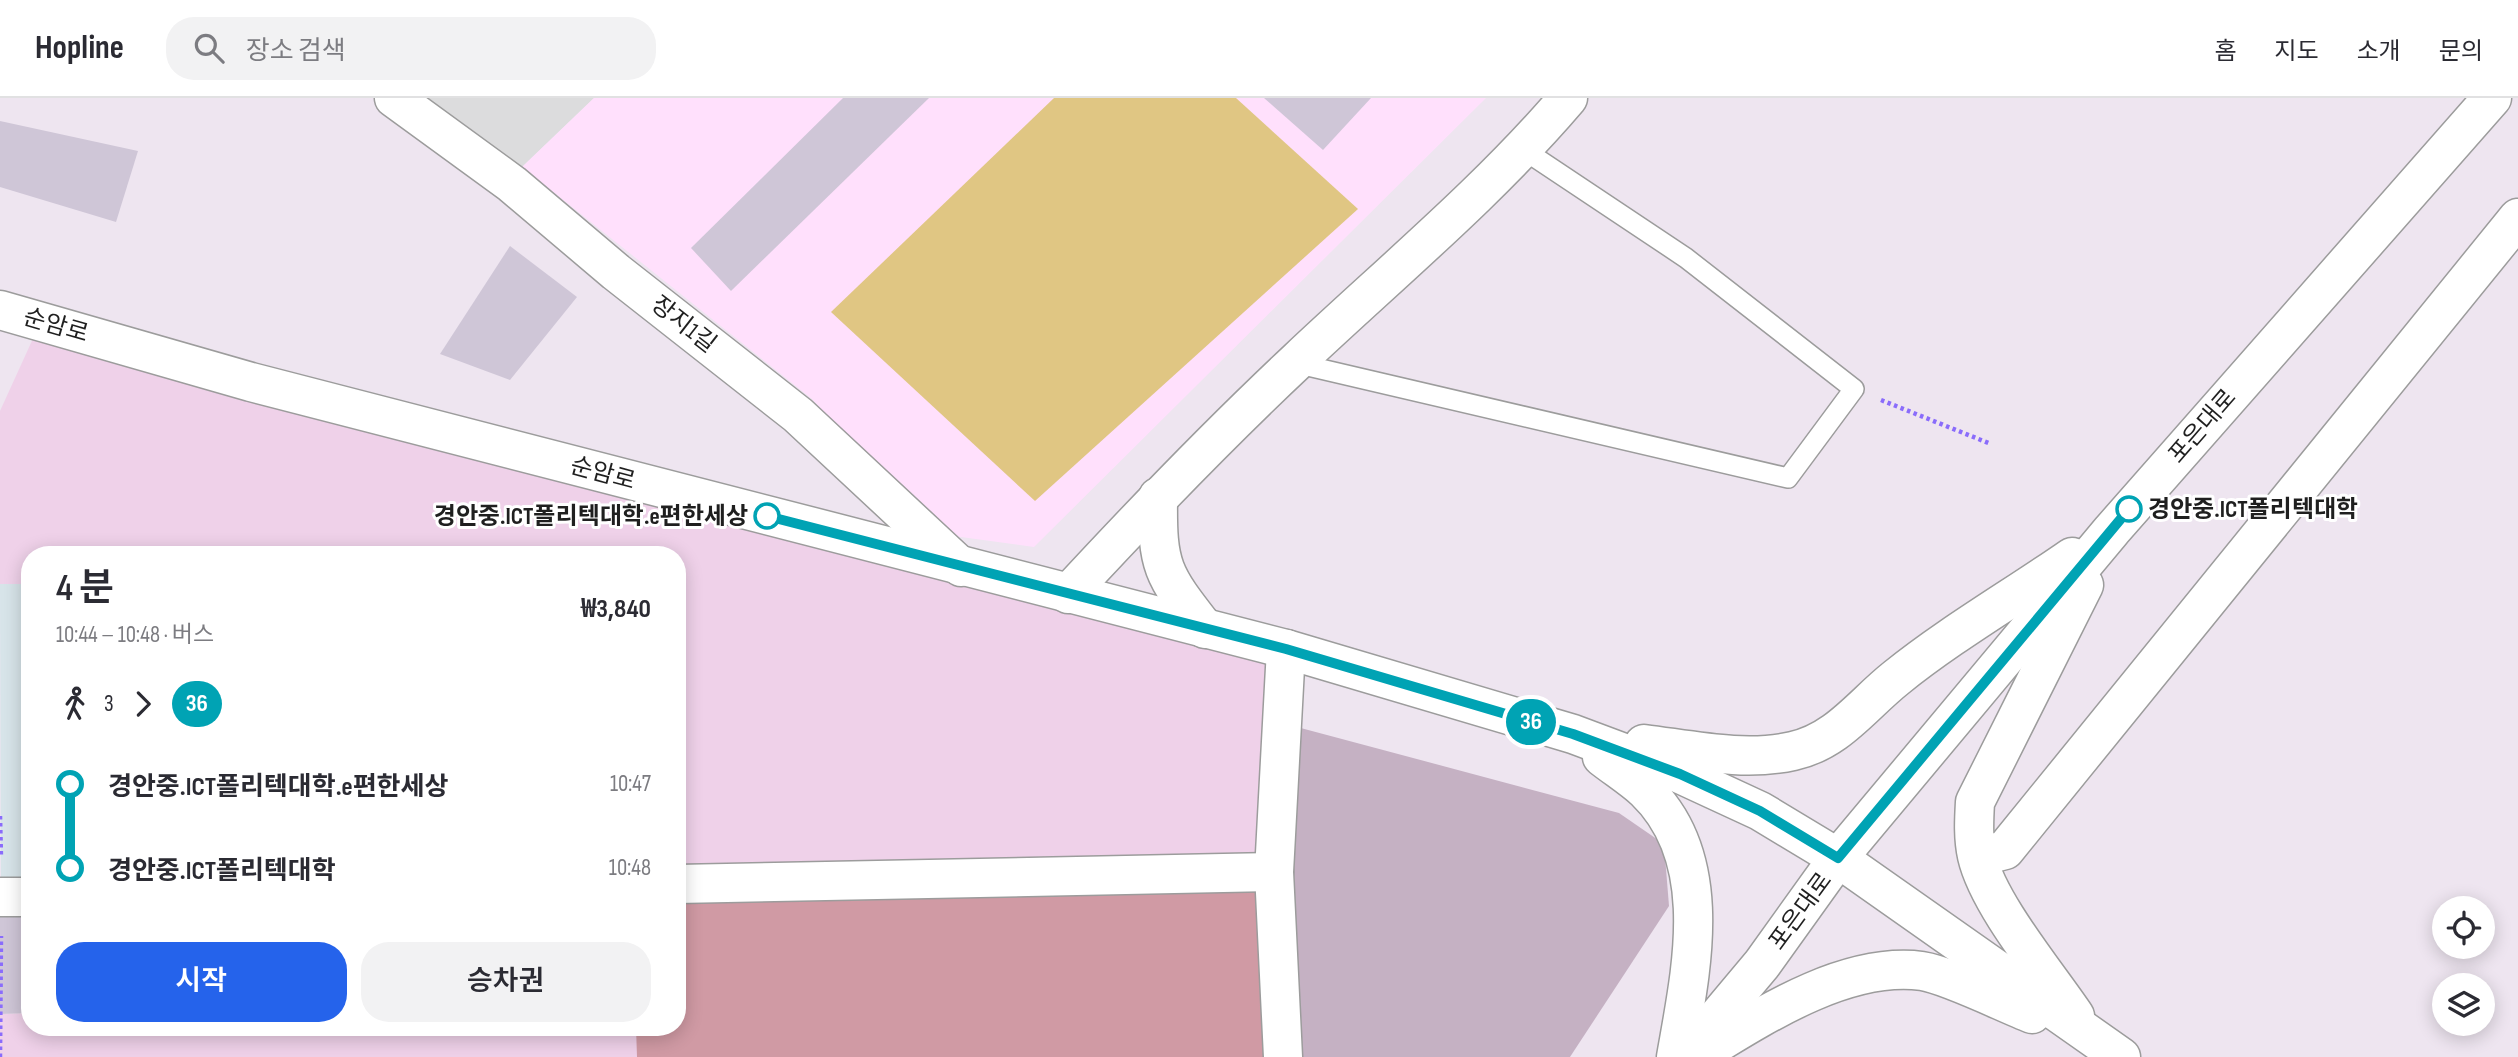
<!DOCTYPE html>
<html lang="ko">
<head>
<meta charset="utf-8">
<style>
	body { margin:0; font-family:"Sofia Sans Condensed","Noto Sans KR",sans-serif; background:#f2f2f3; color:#2b2b33; height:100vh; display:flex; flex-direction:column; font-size:26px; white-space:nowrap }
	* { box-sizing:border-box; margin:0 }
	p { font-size:23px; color:#7c7c81 }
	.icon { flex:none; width:38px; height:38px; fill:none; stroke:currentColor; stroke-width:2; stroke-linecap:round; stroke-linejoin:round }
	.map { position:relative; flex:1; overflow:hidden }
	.details { position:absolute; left:21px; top:448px; width:665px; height:490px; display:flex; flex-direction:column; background:#fff; border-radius:28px; box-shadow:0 4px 18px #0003 }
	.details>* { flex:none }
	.badge { padding:0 14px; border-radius:23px; font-size:24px; line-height:46px }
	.controls { position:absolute; left:2432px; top:798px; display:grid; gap:14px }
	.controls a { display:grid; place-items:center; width:63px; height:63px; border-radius:50%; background:#fff; box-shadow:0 4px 18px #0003; font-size:35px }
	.map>.badge { position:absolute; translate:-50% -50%; box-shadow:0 0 0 4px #fff }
	.legs { display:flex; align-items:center; gap:10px; height:77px; padding:0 35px; font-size:23px }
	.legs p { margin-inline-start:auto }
	.head { display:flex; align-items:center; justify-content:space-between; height:119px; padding:0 35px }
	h1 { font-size:38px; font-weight:600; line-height:52px }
	.button { display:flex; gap:14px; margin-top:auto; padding:14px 35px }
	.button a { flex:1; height:80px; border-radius:28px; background:#2563eb; color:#fff; font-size:28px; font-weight:600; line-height:80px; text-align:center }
	.button a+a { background:#f2f2f3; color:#2b2b33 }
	ul { padding:0 35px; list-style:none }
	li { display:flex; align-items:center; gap:24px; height:84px; font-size:26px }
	li i { display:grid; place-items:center; width:10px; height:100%; margin:0 9px; background:currentColor }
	li i::after { content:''; width:18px; height:18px; margin:-9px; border:5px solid; border-radius:50%; background:#fff }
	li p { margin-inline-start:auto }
	li:first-child i { background:linear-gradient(#0000 50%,currentColor 0) }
	li:last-child i { background:linear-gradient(currentColor 50%,#0000 0) }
	header { display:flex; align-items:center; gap:42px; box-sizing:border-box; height:98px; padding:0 35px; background:#fff; border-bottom:2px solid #e1e1e2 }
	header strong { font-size:33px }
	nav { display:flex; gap:38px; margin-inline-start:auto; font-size:24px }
	.search { width:490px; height:63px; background:#f2f2f3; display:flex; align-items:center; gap:18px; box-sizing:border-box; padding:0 24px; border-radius:28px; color:#7c7c81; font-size:26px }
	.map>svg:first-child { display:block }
	.residential { fill:#dcdcdd }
	.industrial { fill:#d7e4e9 }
	.education { fill:#ffe0fc }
	.construction { fill:#c5b1c3 }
	.farmland { fill:#efd1e9 }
	.forest { fill:#d09aa4 }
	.pitch { fill:#e0c683 }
	.building { fill:#cfc6d7 }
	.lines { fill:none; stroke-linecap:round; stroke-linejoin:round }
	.service-casing { stroke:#9c9c9c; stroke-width:22 }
	.minor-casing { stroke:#9c9c9c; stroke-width:41 }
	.tertiary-casing { stroke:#9c9c9c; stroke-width:41 }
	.path { stroke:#8a6cfb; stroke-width:4.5; stroke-dasharray:3.5 3.5; stroke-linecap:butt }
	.service { stroke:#fff; stroke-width:19 }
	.minor { stroke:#fff; stroke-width:38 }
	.tertiary { stroke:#fff; stroke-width:38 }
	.line-1-casing { stroke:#fff; stroke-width:16 }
	.line-1 { stroke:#00a3b4; stroke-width:10 }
	.stop-1-dot { fill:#fff; stroke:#00a3b4; stroke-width:3.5 }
	.labels { text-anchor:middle; stroke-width:6; stroke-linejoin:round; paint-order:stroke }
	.street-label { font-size:24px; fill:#1f1f1f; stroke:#fff }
	.stop-label { font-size:24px; font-weight:bold; fill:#1f1f1f; stroke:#fff; text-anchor:start }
</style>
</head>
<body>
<header>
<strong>Hopline</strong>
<div class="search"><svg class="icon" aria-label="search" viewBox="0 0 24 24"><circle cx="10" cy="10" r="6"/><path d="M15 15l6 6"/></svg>장소 검색</div>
<nav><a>홈</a><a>지도</a><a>소개</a><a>문의</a></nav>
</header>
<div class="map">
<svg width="2518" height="959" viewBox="0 0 2518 959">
	<rect width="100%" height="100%" fill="#eee5f0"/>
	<polygon class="residential" points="428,0 594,0 522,69"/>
	<polygon class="industrial" points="0,486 30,486 30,799 1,799"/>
	<polygon class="education" points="594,0 1486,0 1034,449 939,436 812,301 522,69"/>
	<polygon class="construction" points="1282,625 1619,715 1664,746 1669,808 1570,959 1283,959"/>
	<g class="farmland">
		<polygon points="41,223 1286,551 1274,774 677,786 677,457 30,457 30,486 0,486 0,313"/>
		<polygon points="30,915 30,929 637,929 637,959 0,959 0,916"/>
	</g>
	<polygon class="forest" points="1274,774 1283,959 637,959 636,929 677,929 677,786"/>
	<polygon class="pitch" points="1054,0 1236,0 1358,111 1035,403 831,214"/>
	<g class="building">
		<polygon points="843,0 929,0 731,193 691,150"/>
		<polygon points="1264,0 1371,0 1323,52"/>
		<polygon points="0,23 138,53 116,124 0,89"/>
		<polygon points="510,148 577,199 510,282 440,256"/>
		<polygon points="0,799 30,799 30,915 0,916"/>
	</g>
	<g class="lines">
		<defs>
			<polyline id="service" points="1295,265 1788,380 1854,291 1686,160 1524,52"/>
			<g id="minor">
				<polyline points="394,0 512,86 616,174 798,317 961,469"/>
				<path d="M 1158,399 C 1157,469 1162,476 1205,531"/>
				<path d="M 1068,496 C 1142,416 1218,337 1298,262 C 1389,176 1487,95 1568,0"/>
				<polyline points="1978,759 2005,752 2518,120"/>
				<polyline points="677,786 1274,774"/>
				<polyline points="1,799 30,799"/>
				<polyline points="1283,959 1274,774 1286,551"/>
			</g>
			<g id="tertiary">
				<polyline points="0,212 251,284 1286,551 1573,636 1680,676 1760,713 1838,760 2121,959"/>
				<path d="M 1644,646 C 1692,652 1745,664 1793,653 C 1838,643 1862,607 1896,580 C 1949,537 2016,498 2072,459"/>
				<path d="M 1602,659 C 1616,670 1632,680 1645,692 C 1717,761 1691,873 1676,959"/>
				<path d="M 2075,918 C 2046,875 1988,806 1977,758 C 1973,740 1974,722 1975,704 L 2084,487"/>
				<path d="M 1700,956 C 1762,918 1846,863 1922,873 C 1948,877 2004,905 2032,916"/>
				<polyline points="1684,959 1762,866 1838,760 2112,432 2492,0"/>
			</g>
		</defs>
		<use href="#service" class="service-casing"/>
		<use href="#minor" class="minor-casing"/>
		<use href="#tertiary" class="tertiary-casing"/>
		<g class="path">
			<polyline points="1881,302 1991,346"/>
			<polyline points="0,718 1,759"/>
			<polyline points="0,959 1,838"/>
		</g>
		<use href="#service" class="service"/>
		<use href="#minor" class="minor"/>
		<use href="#tertiary" class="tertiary"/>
	</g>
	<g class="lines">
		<defs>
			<polyline id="line-1" points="767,418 1286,551 1573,636 1680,676 1760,713 1838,760 2129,411"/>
		</defs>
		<use href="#line-1" class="line-1-casing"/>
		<use href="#line-1" class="line-1"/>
	</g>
	<g class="stop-1-dot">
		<circle cx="2129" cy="411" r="12"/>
		<circle cx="767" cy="418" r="12"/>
	</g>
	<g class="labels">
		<g class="street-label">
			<text transform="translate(684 226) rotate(38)" y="8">장지1길</text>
			<text transform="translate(56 227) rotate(16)" y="8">순암로</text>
			<text transform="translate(2202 328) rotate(-49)" y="8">포은대로</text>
			<text transform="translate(603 375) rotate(15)" y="8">순암로</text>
			<text transform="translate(1800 813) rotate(-54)" y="8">포은대로</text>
		</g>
		<g class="stop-label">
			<text x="2148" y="419">경안중.ICT폴리텍대학</text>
			<text x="748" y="426" text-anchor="end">경안중.ICT폴리텍대학.e편한세상</text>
		</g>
	</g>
</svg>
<div class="controls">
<a><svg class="icon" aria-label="locate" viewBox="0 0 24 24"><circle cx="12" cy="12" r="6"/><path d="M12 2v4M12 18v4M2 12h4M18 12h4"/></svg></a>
<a><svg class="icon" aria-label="layers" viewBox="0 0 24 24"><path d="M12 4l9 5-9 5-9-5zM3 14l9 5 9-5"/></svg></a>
</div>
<b class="badge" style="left:1531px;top:624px;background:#00a3b4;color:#fff">36</b>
<section class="details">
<div class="head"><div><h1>4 분</h1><p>10:44 – 10:48 · 버스</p></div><b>₩3,840</b></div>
<div class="legs"><svg class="icon" aria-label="walk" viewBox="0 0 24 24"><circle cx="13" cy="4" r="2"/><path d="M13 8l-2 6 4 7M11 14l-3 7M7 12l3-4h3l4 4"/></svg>3<svg class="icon" aria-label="forward" viewBox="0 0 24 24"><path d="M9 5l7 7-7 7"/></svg><b class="badge" style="background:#00a3b4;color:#fff">36</b></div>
<ul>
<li><i style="color:#00a3b4"></i><b>경안중.ICT폴리텍대학.e편한세상</b><p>10:47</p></li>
<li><i style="color:#00a3b4"></i><b>경안중.ICT폴리텍대학</b><p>10:48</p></li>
</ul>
<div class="button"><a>시작</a><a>승차권</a></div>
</section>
</div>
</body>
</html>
